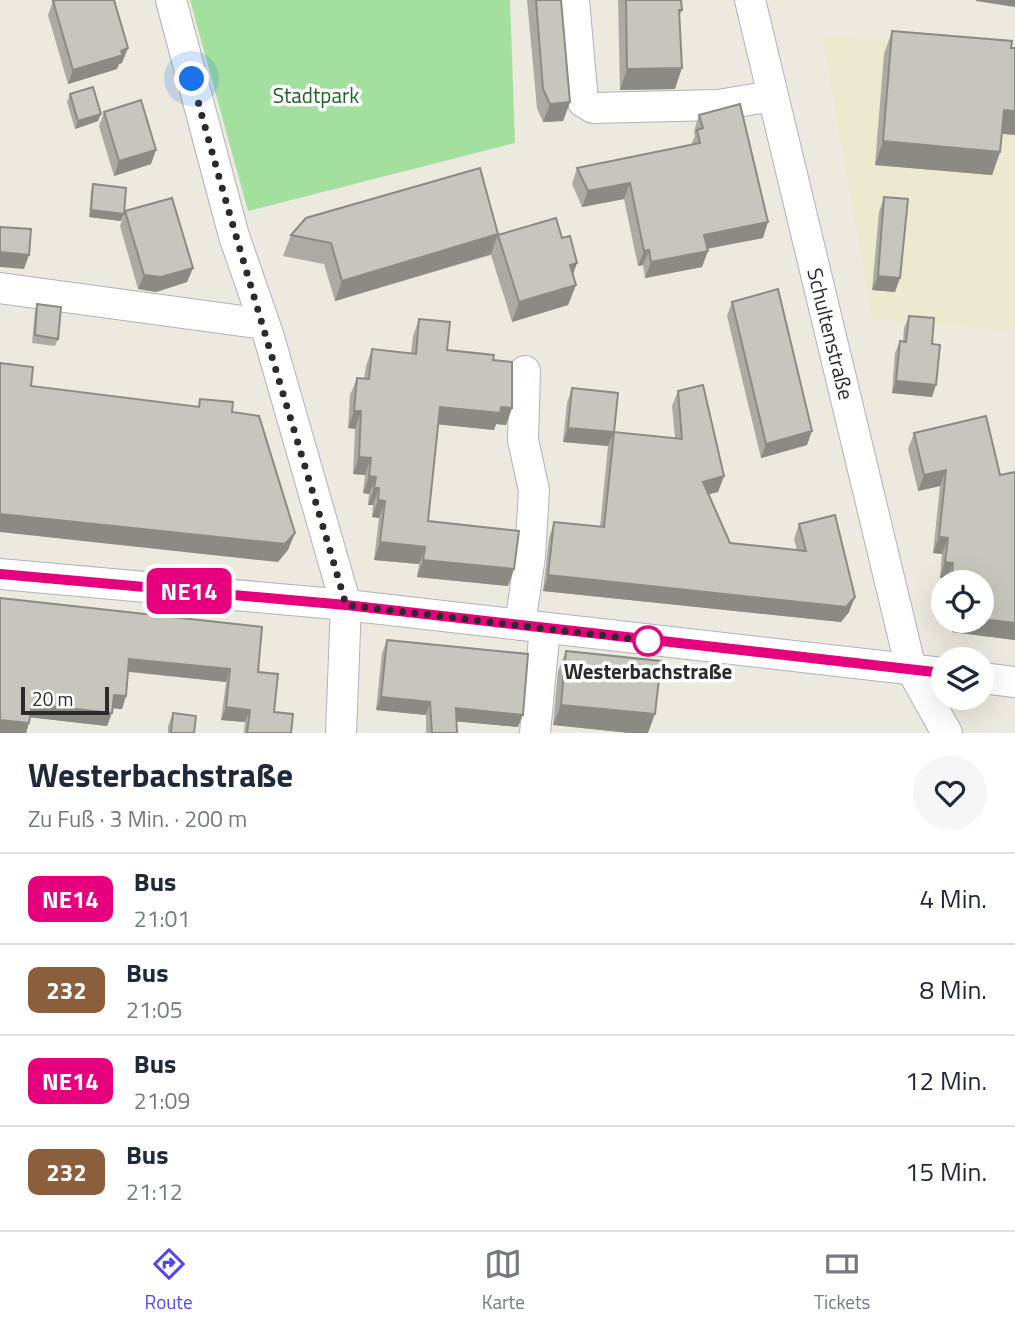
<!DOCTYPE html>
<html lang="de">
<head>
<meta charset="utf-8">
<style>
	body { margin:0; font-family:"Titillium Web",sans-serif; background:#f6f6f7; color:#1f2937; height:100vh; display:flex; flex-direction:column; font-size:26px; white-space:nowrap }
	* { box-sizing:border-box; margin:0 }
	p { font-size:23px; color:#747a83 }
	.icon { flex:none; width:38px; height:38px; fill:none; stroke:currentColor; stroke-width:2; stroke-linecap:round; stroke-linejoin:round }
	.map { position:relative; height:733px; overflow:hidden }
	.details { display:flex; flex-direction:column; background:#fff; flex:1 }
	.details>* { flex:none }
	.badge { padding:0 14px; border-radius:10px; font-size:24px; line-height:46px }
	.buttons { position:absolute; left:931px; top:570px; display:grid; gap:14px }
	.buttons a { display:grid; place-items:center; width:63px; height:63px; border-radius:50%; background:#fff; box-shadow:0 7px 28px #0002; font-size:35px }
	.scale { position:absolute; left:21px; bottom:18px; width:88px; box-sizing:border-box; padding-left:7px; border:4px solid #2b2b2b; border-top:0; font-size:19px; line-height:24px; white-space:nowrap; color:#2b2b2b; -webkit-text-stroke:5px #fff; paint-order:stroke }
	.you { position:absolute; width:35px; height:35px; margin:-18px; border:5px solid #fff; border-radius:50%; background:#1a73e8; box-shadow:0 0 0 10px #1a73e833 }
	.map>.badge { position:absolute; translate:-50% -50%; box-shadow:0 0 0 4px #fff }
	.round { display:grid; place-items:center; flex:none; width:74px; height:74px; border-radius:37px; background:#f6f6f7 }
	.head { display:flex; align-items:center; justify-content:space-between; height:119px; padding:0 28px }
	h1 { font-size:33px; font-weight:700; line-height:52px }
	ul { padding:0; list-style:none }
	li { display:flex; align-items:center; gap:21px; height:91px; padding:0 28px; border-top:2px solid #e0e1e3 }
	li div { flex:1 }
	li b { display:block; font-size:26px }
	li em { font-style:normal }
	li .badge { min-width:77px; font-weight:700; text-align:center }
	.tab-bar { display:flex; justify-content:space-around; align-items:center; height:98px; border-top:2px solid #e0e1e3; background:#fff; font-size:19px; color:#747a83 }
	.tab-bar a { display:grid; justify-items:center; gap:4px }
	.tab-bar .current { color:#5347ef }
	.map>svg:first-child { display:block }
	.education { fill:#eceace }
	.green { fill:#a3df9d }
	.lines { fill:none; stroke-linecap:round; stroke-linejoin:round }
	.minor-casing { stroke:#b2b1bd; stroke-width:32 }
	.minor { stroke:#fff; stroke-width:30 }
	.wall { fill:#abaaa3 }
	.shaded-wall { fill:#8b8b84 }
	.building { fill:#c7c6bd; stroke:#8b8b84; stroke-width:2 }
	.line-casing { stroke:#fff; stroke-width:16 }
	.line { stroke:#e6007e; stroke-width:10 }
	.walk { stroke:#2b2b2b; stroke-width:7; stroke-dasharray:0 12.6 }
	.stop-dot { fill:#fff; stroke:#e6007e; stroke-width:3.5 }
	.labels { text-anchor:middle; stroke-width:7; stroke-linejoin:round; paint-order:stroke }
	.park-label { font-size:21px; fill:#1e6422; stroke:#fff }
	.street-label { font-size:21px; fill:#2b2b2b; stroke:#fff }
	.stop-label { font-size:21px; font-weight:bold; fill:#2b2b2b; stroke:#fff }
</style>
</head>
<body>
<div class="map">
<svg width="1015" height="733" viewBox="0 0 1015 733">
	<rect width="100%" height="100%" fill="#ece9de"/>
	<polygon class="education" points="822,36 1015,52 1015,331 872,319"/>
	<polygon class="green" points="190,0 510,0 515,143 248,211"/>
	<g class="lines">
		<defs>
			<g id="minor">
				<polyline points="171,0 234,236 268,334 346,605 341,733"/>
				<polyline points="574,0 583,102 593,108 718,105 773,96"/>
				<polyline points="750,0 911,669 947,733"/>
				<polyline points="0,288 264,324"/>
				<polyline points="0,574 346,605 943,673"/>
				<polyline points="520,625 530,556 534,490 523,440 525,371"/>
				<polyline points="982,678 1015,682"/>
				<polyline points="535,733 545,628"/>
			</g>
		</defs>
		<use href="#minor" class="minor-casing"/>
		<use href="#minor" class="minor"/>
	</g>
	<g class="wall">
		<polygon points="527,0 561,0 570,102 563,121 543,122 537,108"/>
		<polygon points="618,0 681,0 682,10 679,17 675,89 620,90"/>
		<polygon points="53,1 122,63 119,64 117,69 68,84 48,15"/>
		<polygon points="892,31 1011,48 1015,135 1002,134 1000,152 992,175 875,165 884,54"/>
		<polygon points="70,94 98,121 75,129 67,102"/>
		<polygon points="104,112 151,164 114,176 99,126"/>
		<polygon points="699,115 763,238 707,249 702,267 645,278 643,265 638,266 624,199 582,207 572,184 577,168 691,145 695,136 694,131"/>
		<polygon points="93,184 121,221 89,217 91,192"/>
		<polygon points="884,197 895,292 872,290 879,212"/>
		<polygon points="125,211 193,268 187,282 156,292 138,289 120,226"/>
		<polygon points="498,234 573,275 576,285 568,305 512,322 491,255 335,301 324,264 283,256 291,235"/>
		<polygon points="732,302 807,445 761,458 727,316"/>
		<polygon points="37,304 58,339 55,346 32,343 35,311"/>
		<polygon points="909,316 932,344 932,397 892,393 895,353 900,341 903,341 904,328"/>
		<polygon points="419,319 447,350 493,360 512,408 506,425 496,424 494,430 438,424 428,521 514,569 508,586 417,577 419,564 374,560 379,518 372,517 373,505 368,505 369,494 363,493 365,475 353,474 355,429 348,428 350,395 357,378 364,379 366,366 372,349 411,353 413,336"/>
		<polygon points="572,388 614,432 675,438 672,406 678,391 724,476 718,492 709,494 730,543 797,550 794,539 799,524 849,612 841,622 543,591 549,538 554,522 600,527 608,446 563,442 567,403"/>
		<polygon points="986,416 1000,475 1015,472 1015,640 952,632 953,621 982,621 982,583 947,583 947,579 940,578 942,554 933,553 940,486 918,491 908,449 914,433"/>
		<polygon points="0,598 258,672 274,712 291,733 244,733 245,722 221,720 226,682 128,672 126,696 122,709 113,708 107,726 30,717 26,733 0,733"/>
		<polygon points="387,640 518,727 456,721 457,733 426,733 426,715 376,710 382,653"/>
		<polygon points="566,651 648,733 630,733 553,725 558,671"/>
		<polygon points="173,713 194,733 168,733 168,726"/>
	</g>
	<g class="shaded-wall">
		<polygon points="976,0 1015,0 1015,7 976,1"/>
		<polygon points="128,48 122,63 119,64 117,69 68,84 73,70"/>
		<polygon points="682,68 675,89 620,90 627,69"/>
		<polygon points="570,102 563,121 543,122 550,104"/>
		<polygon points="1004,110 1015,111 1015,135 996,133"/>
		<polygon points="101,114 98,121 75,129 78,121"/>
		<polygon points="883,141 1000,152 992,175 875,165"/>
		<polygon points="156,150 151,164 114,176 119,161"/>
		<polygon points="630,183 624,199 582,207 588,191"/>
		<polygon points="91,210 124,214 121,221 89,217"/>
		<polygon points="768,222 763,238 699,250 704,235"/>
		<polygon points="498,234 491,254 335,301 342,281"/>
		<polygon points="649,250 643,265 638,266 644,251"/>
		<polygon points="708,251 702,267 645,278 651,262"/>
		<polygon points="0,252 29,255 24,269 0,267"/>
		<polygon points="577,263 570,283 570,265"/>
		<polygon points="193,268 187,282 156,292 138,289 144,275"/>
		<polygon points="878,276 900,278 895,292 872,290"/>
		<polygon points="576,285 568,305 512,322 519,302"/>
		<polygon points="896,381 936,385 932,397 892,393"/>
		<polygon points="440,407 501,407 512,408 506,425 496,424 494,430 434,424"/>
		<polygon points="354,411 361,411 355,429 348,428"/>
		<polygon points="568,428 614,432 608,446 563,442"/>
		<polygon points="812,431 807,445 761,458 766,444"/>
		<polygon points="359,457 371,458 365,475 353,474"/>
		<polygon points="946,470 940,486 918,491 924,475"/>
		<polygon points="369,476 376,477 369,494 363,493"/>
		<polygon points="724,476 718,492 697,497 703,482"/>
		<polygon points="374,488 379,488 373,505 368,505"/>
		<polygon points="378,500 385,501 379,518 372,517"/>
		<polygon points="0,514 295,533 288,550 278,562 0,532"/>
		<polygon points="939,537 948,538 942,554 933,553"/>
		<polygon points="380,542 425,547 419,564 374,560"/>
		<polygon points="423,560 514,569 508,586 417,577"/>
		<polygon points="945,562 953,563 947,579 940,578"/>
		<polygon points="548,575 855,597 849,612 841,622 543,591"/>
		<polygon points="982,619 1015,623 1015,640 952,632 956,621 982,621"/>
		<polygon points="129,659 230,669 226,682 125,671"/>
		<polygon points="114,695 126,696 122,709 109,708"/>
		<polygon points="381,697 430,702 426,715 376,710"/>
		<polygon points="32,704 112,713 107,726 27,717"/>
		<polygon points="561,705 655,714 648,733 630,733 553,725"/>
		<polygon points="226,707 250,710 245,722 221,720"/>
		<polygon points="456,708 523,715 518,727 451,721"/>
		<polygon points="0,720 29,723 26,733 0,733"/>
	</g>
	<g class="building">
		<polygon points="56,0 114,0 128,48 121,51 123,55 73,70 53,1"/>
		<polygon points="536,0 561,0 570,102 550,104 543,89"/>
		<polygon points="626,0 681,0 682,10 679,10 682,68 627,69"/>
		<polygon points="892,31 1012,41 1011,48 1015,48 1015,111 1004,110 1000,152 883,141"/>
		<polygon points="93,87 101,114 78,121 70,94"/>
		<polygon points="141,100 156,150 119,161 104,112"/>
		<polygon points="740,104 768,222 704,235 708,251 651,262 649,250 644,251 630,183 588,191 577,168 700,143 697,130 703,128 699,115"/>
		<polygon points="480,168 498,234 342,281 331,243 291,235 306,218"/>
		<polygon points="93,184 126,188 124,214 91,210"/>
		<polygon points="884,197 908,199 900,278 878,276"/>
		<polygon points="172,198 193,268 161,277 144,275 125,211"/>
		<polygon points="556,218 562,238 570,236 577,263 570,265 576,285 519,302 498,235"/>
		<polygon points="0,227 31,229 29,255 0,252"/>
		<polygon points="778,289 812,431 766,444 732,302"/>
		<polygon points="37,304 61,307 58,339 35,335"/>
		<polygon points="909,316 934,318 932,344 940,345 936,385 896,381 900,341 906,342"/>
		<polygon points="419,319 450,322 447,350 494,355 493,360 512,362 512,408 501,407 500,413 440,407 428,521 519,531 514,569 423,560 425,547 380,542 385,501 378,500 379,488 374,488 376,477 369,476 371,458 359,457 361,411 354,411 357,378 369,379 372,349 416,354"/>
		<polygon points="0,363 33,367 31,386 199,407 200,399 233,402 232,412 259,416 295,533 285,544 0,514"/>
		<polygon points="703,385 724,476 703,482 730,543 806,551 799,524 835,515 855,597 846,607 548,575 554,522 604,527 614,432 682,439 678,391"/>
		<polygon points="572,388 618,393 614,432 568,428"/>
		<polygon points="986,416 1000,475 1015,472 1015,623 982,619 982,583 951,583 953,563 945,562 948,538 939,537 946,470 924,475 914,433"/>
		<polygon points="0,598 262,627 258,672 278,674 274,712 293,714 291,733 247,733 250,710 226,707 230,669 129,659 126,696 114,695 112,713 32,704 29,723 0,720"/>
		<polygon points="387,640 528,654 523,715 456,708 457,733 432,733 430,702 381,697"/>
		<polygon points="566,651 661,661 655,714 561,705"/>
		<polygon points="173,713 196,716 194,733 171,733"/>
	</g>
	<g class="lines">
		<defs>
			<polyline id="line" points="0,574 346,605 943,673"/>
		</defs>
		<use href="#line" class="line-casing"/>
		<use href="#line" class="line"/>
		<path class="walk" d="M 192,79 C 239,255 295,429 346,605 L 659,642 L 648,641"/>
	</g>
	<circle class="stop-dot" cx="648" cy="641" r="14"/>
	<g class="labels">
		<g class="park-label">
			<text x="316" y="103">Stadtpark</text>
		</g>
		<g class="street-label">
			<text transform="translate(830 334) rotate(76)" y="7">Schultenstraße</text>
		</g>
		<g class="stop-label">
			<text x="648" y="679">Westerbachstraße</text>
		</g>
	</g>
</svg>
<div class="buttons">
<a><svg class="icon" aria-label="locate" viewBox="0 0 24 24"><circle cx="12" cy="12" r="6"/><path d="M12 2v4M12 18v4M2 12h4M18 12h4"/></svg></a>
<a><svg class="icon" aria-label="layers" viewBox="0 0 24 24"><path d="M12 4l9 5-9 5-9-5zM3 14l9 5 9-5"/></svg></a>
</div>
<div class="scale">20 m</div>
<div class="you" style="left:192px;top:79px"></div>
<b class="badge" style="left:189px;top:591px;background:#e6007e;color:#fff">NE14</b>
</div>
<section class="details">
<div class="head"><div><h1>Westerbachstraße</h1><p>Zu Fuß · 3 Min. · 200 m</p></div><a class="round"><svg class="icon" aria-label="heart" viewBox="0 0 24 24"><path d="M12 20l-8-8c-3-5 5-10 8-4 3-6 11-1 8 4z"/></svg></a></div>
<ul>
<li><span class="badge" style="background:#e6007e;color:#fff">NE14</span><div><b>Bus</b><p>21:01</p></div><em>4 Min.</em></li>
<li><span class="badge" style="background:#8b5e3c;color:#fff">232</span><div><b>Bus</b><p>21:05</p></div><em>8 Min.</em></li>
<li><span class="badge" style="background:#e6007e;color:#fff">NE14</span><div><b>Bus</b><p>21:09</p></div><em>12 Min.</em></li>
<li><span class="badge" style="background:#8b5e3c;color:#fff">232</span><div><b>Bus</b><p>21:12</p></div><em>15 Min.</em></li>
</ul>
</section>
<nav class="tab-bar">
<a class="current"><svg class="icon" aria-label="directions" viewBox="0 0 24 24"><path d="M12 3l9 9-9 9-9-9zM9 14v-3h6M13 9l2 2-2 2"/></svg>Route</a>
<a><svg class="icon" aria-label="map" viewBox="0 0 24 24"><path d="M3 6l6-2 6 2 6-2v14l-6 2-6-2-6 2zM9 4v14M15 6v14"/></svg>Karte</a>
<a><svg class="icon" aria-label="tickets" viewBox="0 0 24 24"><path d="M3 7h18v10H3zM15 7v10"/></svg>Tickets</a>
</nav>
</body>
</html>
